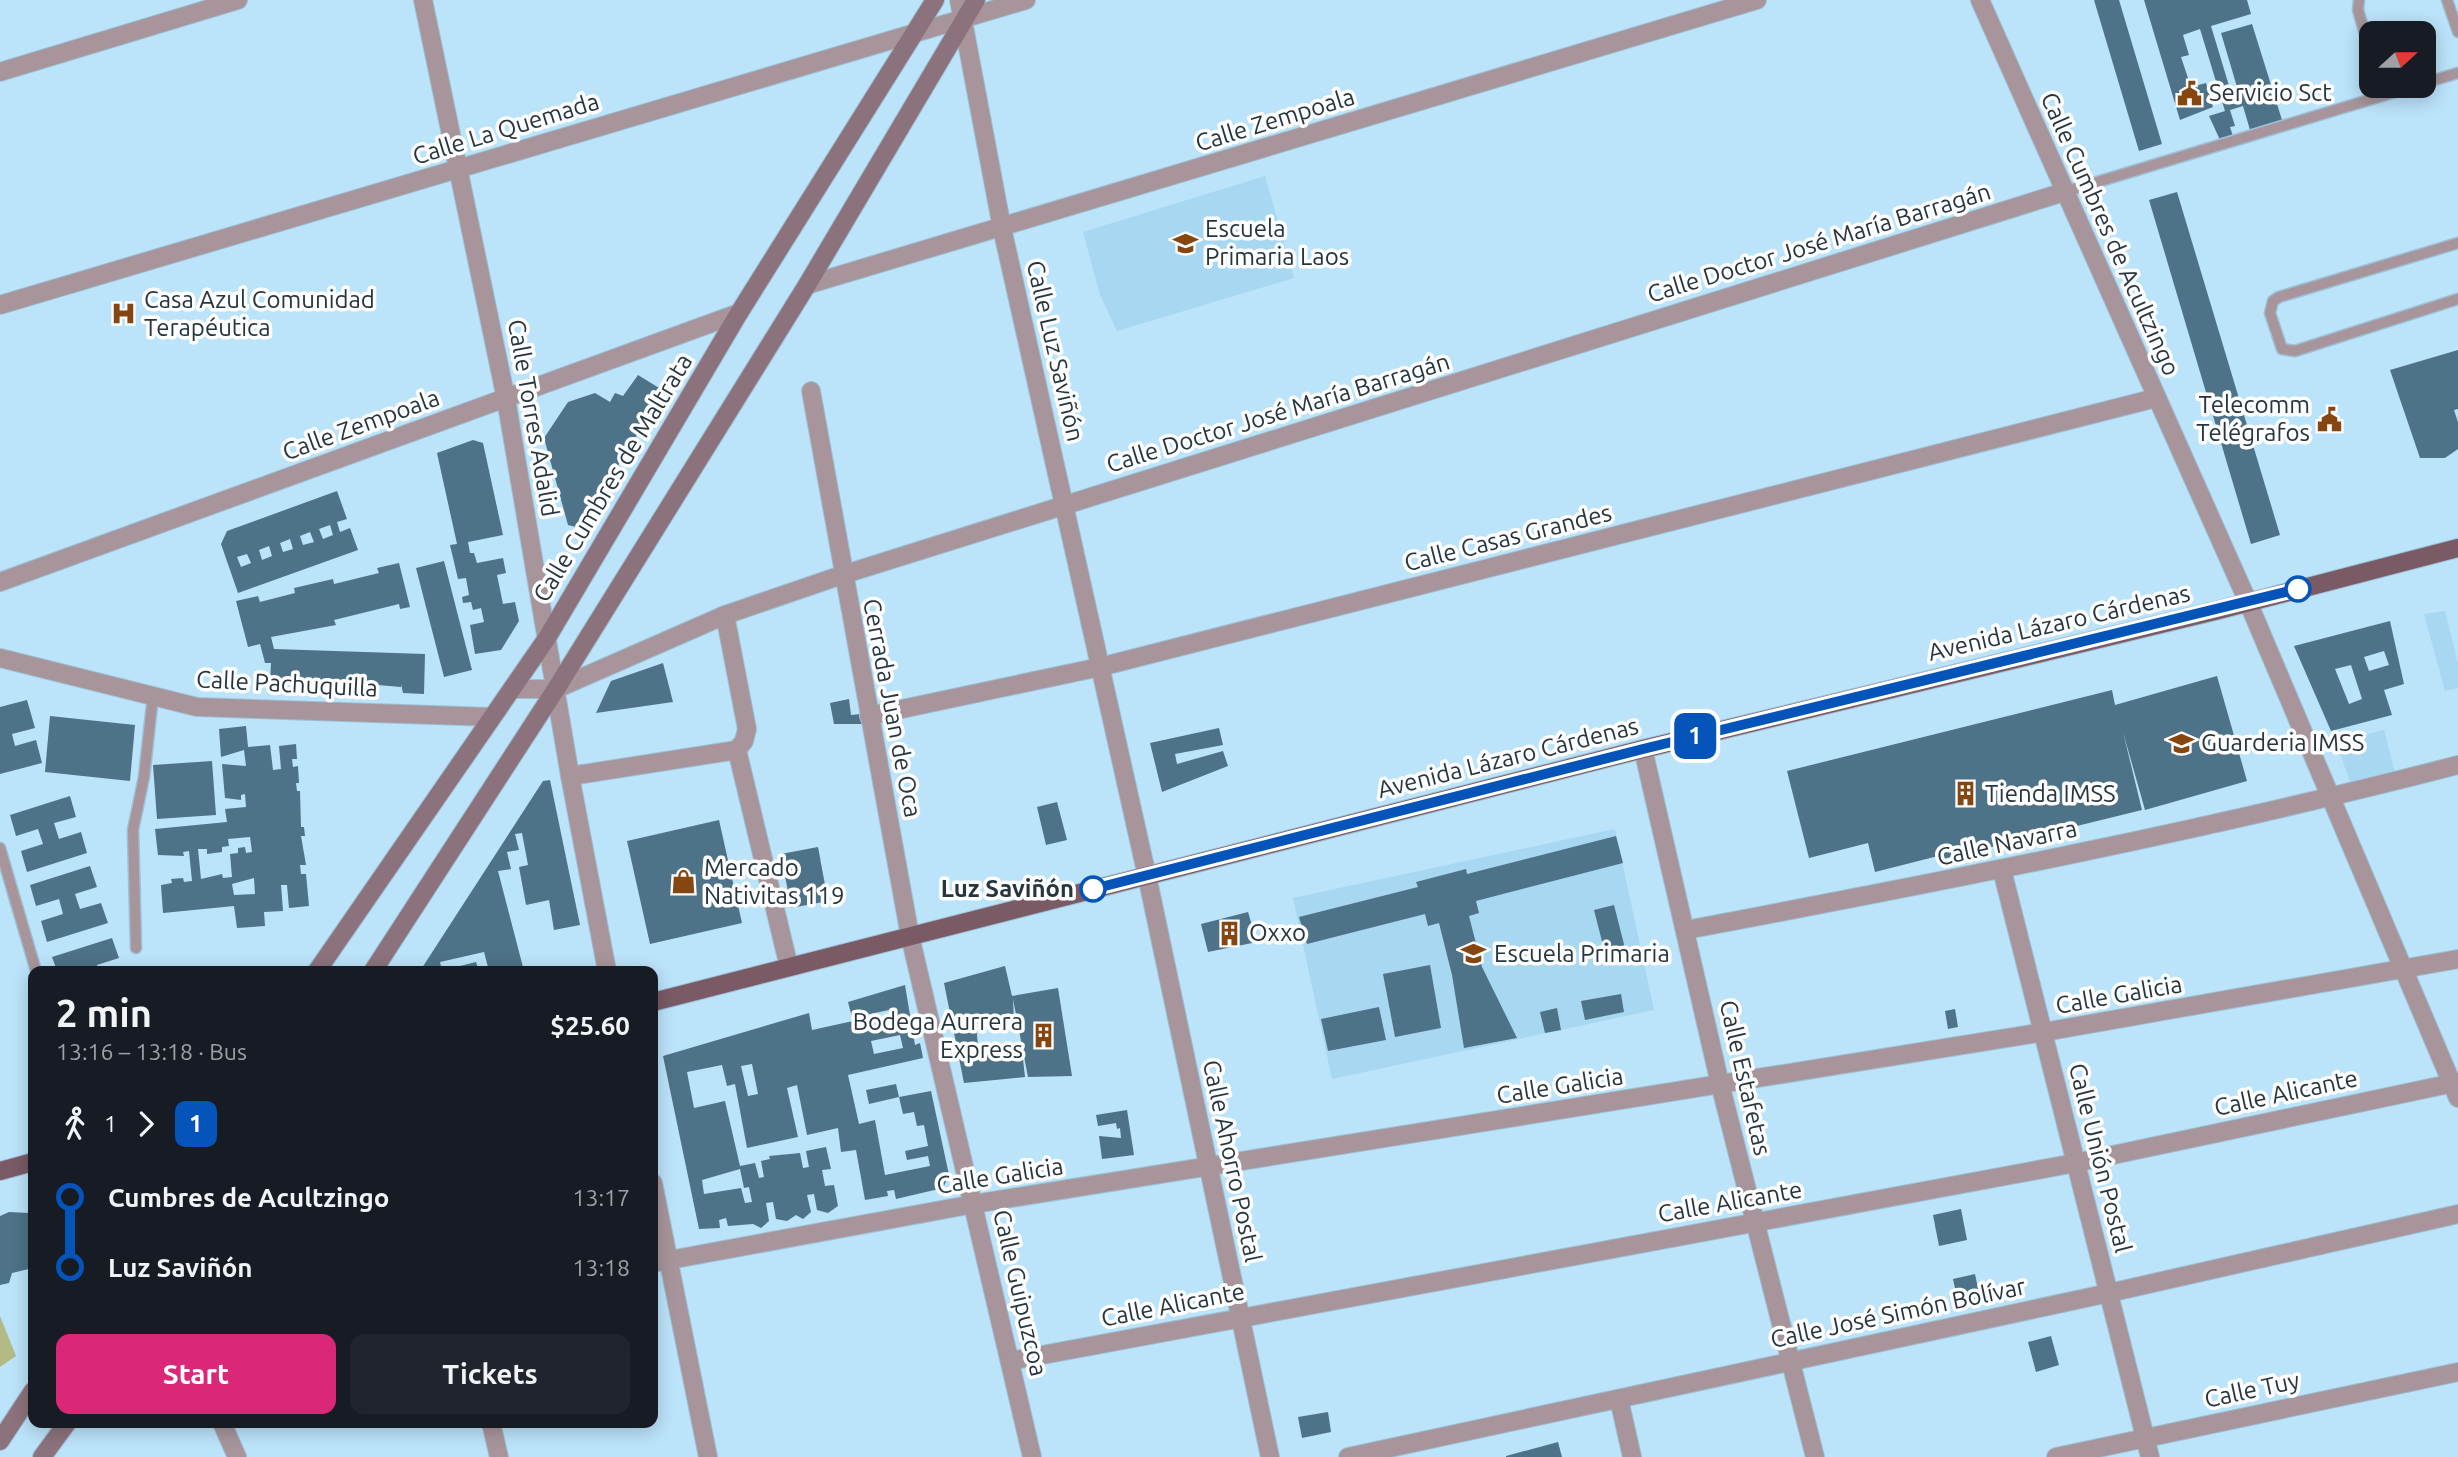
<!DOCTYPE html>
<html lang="en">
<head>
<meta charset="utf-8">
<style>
	body { margin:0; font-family:Ubuntu,sans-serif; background:#20242c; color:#f1f3f6; height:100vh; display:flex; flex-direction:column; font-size:26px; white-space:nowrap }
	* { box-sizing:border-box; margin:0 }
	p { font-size:23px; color:#9ea1a6 }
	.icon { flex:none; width:38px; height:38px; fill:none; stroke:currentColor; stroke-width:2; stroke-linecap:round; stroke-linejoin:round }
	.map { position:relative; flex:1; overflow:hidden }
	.panel { position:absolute; left:28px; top:966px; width:630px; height:462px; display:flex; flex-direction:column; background:#171b24; border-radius:14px; box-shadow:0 4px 18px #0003 }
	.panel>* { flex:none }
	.badge { padding:0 14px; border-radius:10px; font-size:24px; line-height:46px }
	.needle { width:46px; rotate:69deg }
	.controls { position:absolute; left:2359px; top:21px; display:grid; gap:14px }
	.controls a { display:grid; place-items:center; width:77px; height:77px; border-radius:14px; background:#171b24; box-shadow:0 4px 18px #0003; font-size:35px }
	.map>.badge { position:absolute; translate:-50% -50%; box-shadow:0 0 0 4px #fff }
	.legs { display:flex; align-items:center; gap:10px; height:77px; padding:0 28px; font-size:23px }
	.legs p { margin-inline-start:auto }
	.overview { display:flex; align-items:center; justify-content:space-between; height:119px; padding:0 28px }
	h1 { font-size:38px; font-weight:700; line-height:52px }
	.action { display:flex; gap:14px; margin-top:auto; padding:14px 28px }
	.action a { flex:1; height:80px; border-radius:14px; background:#db2777; color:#fff; font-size:28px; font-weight:700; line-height:80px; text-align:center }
	.action a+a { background:#20242c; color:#f1f3f6 }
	ul { padding:0 28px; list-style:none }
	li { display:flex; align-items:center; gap:24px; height:70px; font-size:26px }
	li i { display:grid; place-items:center; width:10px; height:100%; margin:0 9px; background:currentColor }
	li i::after { content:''; width:18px; height:18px; margin:-9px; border:5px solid; border-radius:50%; background:#171b24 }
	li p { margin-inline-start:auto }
	li:first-child i { background:linear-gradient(#0000 50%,currentColor 0) }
	li:last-child i { background:linear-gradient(currentColor 50%,#0000 0) }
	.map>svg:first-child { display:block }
	.built { fill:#a8d7f2 }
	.green { fill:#b3ba86 }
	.building { fill:#4e7287; fill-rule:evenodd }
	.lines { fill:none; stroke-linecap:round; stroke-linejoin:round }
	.service-casing { stroke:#9dc0d4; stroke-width:13 }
	.minor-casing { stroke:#9dc0d4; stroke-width:20 }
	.tertiary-casing { stroke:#9dc0d4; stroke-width:20 }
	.secondary-casing { stroke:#9dc0d4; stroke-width:20 }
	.primary-casing { stroke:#9dc0d4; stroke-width:20 }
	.service { stroke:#a7959b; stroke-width:10 }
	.minor { stroke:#a7959b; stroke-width:18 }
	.tertiary { stroke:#a7959b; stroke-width:18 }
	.secondary { stroke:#8c727c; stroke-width:18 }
	.primary { stroke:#795a65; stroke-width:18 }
	.line-1-casing { stroke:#fff; stroke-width:16 }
	.line-1 { stroke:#0554ba; stroke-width:10 }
	.stop-1-dot { fill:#fff; stroke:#0554ba; stroke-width:3.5 }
	.labels { text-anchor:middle; stroke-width:7; stroke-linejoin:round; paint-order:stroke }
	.poi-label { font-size:24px; fill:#26353e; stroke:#fdfdfd; text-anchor:start }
	.street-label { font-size:24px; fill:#26353e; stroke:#fdfdfd }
	.stop-label { font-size:24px; font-weight:bold; fill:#26353e; stroke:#fdfdfd; text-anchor:end }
</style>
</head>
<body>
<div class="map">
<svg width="2458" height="1457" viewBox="0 0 2458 1457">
	<rect width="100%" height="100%" fill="#bbe3fa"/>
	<g class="built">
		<polygon points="1265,176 1294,278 1117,331 1100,295 1083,232"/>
		<polygon points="2445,611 2458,663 2458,688 2445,691 2424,614"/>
		<polygon points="2384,730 2395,773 2350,782 2336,742"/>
		<polygon points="1615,829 1654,1010 1332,1079 1293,898"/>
	</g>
	<polygon class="green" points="0,1316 16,1356 0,1367"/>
	<g class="building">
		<polygon points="2094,0 2119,0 2162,144 2139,151"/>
		<polygon points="2144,0 2247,0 2251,14 2211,26 2233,99 2240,97 2221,33 2252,24 2282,120 2250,130 2243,106 2230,110 2235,126 2230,127 2233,136 2220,140 2209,116 2225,111 2200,29 2183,35 2189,55 2181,57 2191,87 2206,83 2213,107 2180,120"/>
		<polygon points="2177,192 2280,535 2251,544 2149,200"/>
		<polygon points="2458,350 2458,409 2454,410 2458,422 2458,449 2445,458 2420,458 2390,370"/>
		<polygon points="638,375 664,391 580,528 568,525 544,438 568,402 595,393 610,402 615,393 623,396"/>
		<polygon points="473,440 483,443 503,535 468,542 470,553 474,553 477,563 503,558 506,573 497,575 503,604 515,602 519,621 501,650 475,654 470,625 484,622 481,608 473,610 471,602 463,603 462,597 469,595 466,578 458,579 450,545 457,544 437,453"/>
		<path d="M 337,491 L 347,519 L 337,522 L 340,532 L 350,528 L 358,550 L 238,593 L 221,544 L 227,531 ZM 330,525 L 333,535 L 323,539 L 319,529 ZM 310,532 L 314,542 L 303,545 L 300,536 ZM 290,539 L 293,549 L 283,552 L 280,543 ZM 269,546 L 272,556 L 262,560 L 259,550 ZM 247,554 L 251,563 L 241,567 L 237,557 Z"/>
		<polygon points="444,561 472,670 444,677 416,568"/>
		<polygon points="399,563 410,607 400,609 399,604 334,620 336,625 271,637 274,649 425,654 424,694 403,693 401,684 401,687 355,683 355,687 312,686 313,683 270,684 271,663 265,663 260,644 248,647 236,601 258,596 260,602 295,593 294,588 333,579 334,584 379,573 377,568"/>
		<path d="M 2390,621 L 2404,684 L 2384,690 L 2392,715 L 2331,731 L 2294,646 ZM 2384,651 L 2389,665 L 2369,671 L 2364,657 ZM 2351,665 L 2362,699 L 2349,704 L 2335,669 Z"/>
		<polygon points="663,663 673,702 596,713 611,681"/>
		<polygon points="2217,676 2247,781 2145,810 2123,732 2142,810 1939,860 1938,856 1875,872 1868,843 1809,858 1787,771 2112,690 2115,705"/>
		<polygon points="849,699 851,715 861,714 863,724 834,724 830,703"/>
		<polygon points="27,700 35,728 12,734 15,746 36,740 42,763 0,774 0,707"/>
		<polygon points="50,716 135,725 130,781 45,772"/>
		<path d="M 246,726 L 248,747 L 270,745 L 273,770 L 281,769 L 279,746 L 296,744 L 297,759 L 292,759 L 293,767 L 298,766 L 299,783 L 296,783 L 297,791 L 300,791 L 301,827 L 304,827 L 305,836 L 301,836 L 306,865 L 300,865 L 301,874 L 306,874 L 309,906 L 289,908 L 287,885 L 281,885 L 283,911 L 264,912 L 265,926 L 237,928 L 234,906 L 163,913 L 161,885 L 172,883 L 171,879 L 183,878 L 184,882 L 192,881 L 189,851 L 183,852 L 184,856 L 158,855 L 155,829 L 227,822 L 225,809 L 246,807 L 245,794 L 241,795 L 241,800 L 225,798 L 222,764 L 246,766 L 244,750 L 221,757 L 219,729 ZM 250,837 L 252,852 L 246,853 L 245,847 L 238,848 L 238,853 L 230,854 L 232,877 L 223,878 L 222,874 L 201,879 L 198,849 L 207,849 L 207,854 L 222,852 L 222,847 L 229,846 L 228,839 ZM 254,878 L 255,894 L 234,895 L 232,884 Z"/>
		<polygon points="1219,728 1223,745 1175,754 1177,764 1223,751 1228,766 1162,792 1150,743"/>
		<polygon points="212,761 216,815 157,819 153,765"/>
		<polygon points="550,780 580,925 554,930 549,900 526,905 519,867 528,865 522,833 515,834 519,850 507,852 511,869 498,871 524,971 489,971 484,952 440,962 442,971 420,971 543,781"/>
		<polygon points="70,796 76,817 54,823 59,839 81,832 87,853 27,872 21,851 43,844 38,829 16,836 10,815"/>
		<polygon points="1057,802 1067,840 1046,845 1037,807"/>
		<polygon points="719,820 742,923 650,944 627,841"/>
		<polygon points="1616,836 1623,863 1476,901 1479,913 1469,916 1482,967 1517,1038 1464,1048 1452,975 1439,923 1428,926 1425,914 1307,944 1299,917 1418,887 1416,882 1466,869 1467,874"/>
		<polygon points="818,847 828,901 791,908 781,854"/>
		<polygon points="90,866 97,887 75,894 80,909 101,903 108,923 47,942 41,921 63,914 59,899 36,906 30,885"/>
		<polygon points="1614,905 1627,956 1607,961 1594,910"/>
		<polygon points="1248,912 1257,942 1208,952 1201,924"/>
		<polygon points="112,938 119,958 97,965 98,971 57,971 52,957"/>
		<polygon points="476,962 479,971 444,971 444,970"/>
		<polygon points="1430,965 1441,1028 1395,1037 1383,974"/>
		<polygon points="1005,966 1012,996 1058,988 1072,1076 1028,1077 1013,999 1014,1020 976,1024 978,1046 1021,1042 1025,1077 964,1083 944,983"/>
		<path d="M 905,985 L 915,1045 L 920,1043 L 923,1058 L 848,1075 L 859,1124 L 875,1120 L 885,1175 L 930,1166 L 928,1156 L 907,1160 L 905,1151 L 928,1146 L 924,1125 L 917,1126 L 914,1112 L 903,1114 L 899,1097 L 931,1091 L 949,1175 L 943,1188 L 896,1199 L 894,1190 L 887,1191 L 888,1196 L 865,1200 L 856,1150 L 841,1152 L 838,1128 L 807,1135 L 797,1085 L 787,1088 L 798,1137 L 747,1148 L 735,1084 L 727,1086 L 722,1065 L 687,1072 L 694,1108 L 725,1101 L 740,1166 L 755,1163 L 759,1178 L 764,1177 L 761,1161 L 770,1159 L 769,1156 L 800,1153 L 803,1168 L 809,1167 L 806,1151 L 826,1147 L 831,1169 L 822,1170 L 825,1186 L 834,1185 L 838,1206 L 828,1213 L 817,1210 L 814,1194 L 807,1195 L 811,1212 L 803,1219 L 796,1215 L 787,1221 L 776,1219 L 773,1202 L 766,1203 L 769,1221 L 761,1228 L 753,1224 L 728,1226 L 726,1218 L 719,1220 L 720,1228 L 699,1229 L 663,1056 L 809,1013 L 812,1030 L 853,1021 L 848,1002 ZM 894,1009 L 895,1018 L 867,1024 L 865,1015 ZM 900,1035 L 903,1048 L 874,1054 L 871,1041 ZM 752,1064 L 758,1094 L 748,1096 L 741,1066 ZM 740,1169 L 744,1188 L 749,1187 L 752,1202 L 745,1203 L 741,1188 L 704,1194 L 702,1180 Z"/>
		<polygon points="1621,994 1624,1012 1585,1020 1581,1001"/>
		<polygon points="1379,1007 1386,1040 1328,1051 1321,1019"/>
		<polygon points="1557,1008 1561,1030 1545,1033 1540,1012"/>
		<polygon points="1955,1009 1958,1027 1948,1029 1945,1011"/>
		<polygon points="896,1084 899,1097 869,1104 866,1090"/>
		<polygon points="1127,1110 1134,1155 1102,1159 1099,1136 1121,1138 1120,1128 1117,1129 1116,1123 1098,1126 1096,1115"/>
		<polygon points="33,1207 33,1268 12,1273 9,1283 0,1285 0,1216 9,1212 29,1213"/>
		<polygon points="1961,1209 1967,1240 1939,1246 1933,1215"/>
		<polygon points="1975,1274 1980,1298 1958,1302 1953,1279"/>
		<polygon points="2051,1336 2059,1365 2036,1372 2028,1342"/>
		<polygon points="1328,1412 1331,1432 1302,1438 1298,1417"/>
		<polygon points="1558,1442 1562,1457 1506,1457 1506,1456"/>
	</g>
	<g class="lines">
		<defs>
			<g id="service">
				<polyline points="2359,0 2358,10 2371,55"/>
				<polyline points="2447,0 2458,32"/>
				<polyline points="2424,83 2458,73"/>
				<polyline points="2064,192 2415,86"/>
				<polyline points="2458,243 2279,297 2273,301 2270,313 2282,349 2295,351 2458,299"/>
				<polyline points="0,848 36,971"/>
				<polyline points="136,948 133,830 144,777 153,696"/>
			</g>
			<g id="minor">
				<polyline points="423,0 506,399 570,776 607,971"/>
				<polyline points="959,0 1002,228 1147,876 1270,1457"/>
				<polyline points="0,72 238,0"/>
				<polyline points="807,285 1757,0"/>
				<polyline points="0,305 1026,0"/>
				<polyline points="811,391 910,936 1032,1457"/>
				<polyline points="0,582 739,313"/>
				<polyline points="725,615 747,729 744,741 737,750 789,967"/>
				<polyline points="0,658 197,707 492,717"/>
				<polyline points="513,689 556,689 725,615 842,575 2064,192"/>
				<polyline points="869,716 1100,667 2156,398"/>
				<polyline points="1643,749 1720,1084 1815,1457"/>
				<polyline points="570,776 737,750"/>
				<polyline points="2002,870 2150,1457"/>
				<path d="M 1686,930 C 1945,881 2203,831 2458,765"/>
				<polyline points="653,1263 974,1204 2044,1032 2458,959"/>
				<polyline points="1010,1361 2075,1163 2458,1082"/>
				<polyline points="1619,1399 1632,1457"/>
				<polyline points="222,1423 237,1457"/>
				<polyline points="491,1423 499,1457"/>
				<polyline points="2056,1457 2458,1372"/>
			</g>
			<g id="tertiary">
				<polyline points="1980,0 2248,602 2458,1098"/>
				<polyline points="653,1183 708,1457"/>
				<polyline points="1348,1457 2109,1293 2458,1214"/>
			</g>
			<g id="secondary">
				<polyline points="317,971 547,638 739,313 935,0"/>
				<polyline points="373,971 556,689 807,285 976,0"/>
				<polyline points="0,1441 33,1391"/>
				<polyline points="42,1457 67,1423"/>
			</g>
			<g id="primary">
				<polyline points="653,1002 1643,749 2219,610 2458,548"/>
				<polyline points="0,1171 33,1162"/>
			</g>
		</defs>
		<use href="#service" class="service-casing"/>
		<use href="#minor" class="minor-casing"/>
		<use href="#tertiary" class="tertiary-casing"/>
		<use href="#secondary" class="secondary-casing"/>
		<use href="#primary" class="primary-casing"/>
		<use href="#service" class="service"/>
		<use href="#minor" class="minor"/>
		<use href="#tertiary" class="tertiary"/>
		<use href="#secondary" class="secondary"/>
		<use href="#primary" class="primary"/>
	</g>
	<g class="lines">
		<defs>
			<polyline id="line-1" points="1093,889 1643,749 2298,589"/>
		</defs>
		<use href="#line-1" class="line-1-casing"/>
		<use href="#line-1" class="line-1"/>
	</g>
	<defs>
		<symbol id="civic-bare" viewBox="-9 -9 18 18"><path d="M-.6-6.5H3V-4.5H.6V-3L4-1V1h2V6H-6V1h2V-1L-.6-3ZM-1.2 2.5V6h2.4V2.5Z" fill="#86460f" stroke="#fdfdfd" stroke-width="2.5" paint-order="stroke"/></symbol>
		<symbol id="school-bare" viewBox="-9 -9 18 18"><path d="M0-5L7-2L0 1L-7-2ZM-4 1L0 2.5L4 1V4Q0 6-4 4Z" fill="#86460f" stroke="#fdfdfd" stroke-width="2.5" paint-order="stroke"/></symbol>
		<symbol id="hospital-bare" viewBox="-9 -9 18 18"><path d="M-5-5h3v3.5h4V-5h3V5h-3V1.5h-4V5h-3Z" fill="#86460f" stroke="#fdfdfd" stroke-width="2.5" paint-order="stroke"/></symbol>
		<symbol id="building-bare" viewBox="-9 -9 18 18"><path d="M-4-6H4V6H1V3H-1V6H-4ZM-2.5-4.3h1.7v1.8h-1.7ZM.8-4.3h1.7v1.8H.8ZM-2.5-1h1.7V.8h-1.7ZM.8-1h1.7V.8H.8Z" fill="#86460f" stroke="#fdfdfd" stroke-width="2.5" paint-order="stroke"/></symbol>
		<symbol id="shop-bare" viewBox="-9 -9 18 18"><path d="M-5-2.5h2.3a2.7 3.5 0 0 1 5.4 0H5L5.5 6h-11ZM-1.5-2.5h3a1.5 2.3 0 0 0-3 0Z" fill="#86460f" stroke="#fdfdfd" stroke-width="2.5" paint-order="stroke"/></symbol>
	</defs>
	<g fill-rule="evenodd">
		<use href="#civic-bare" x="2172" y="76" width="35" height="35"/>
		<use href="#school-bare" x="1168" y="226" width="35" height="35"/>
		<use href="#hospital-bare" x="106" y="296" width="35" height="35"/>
		<use href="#civic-bare" x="2312" y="402" width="35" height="35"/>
		<use href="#school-bare" x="2164" y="726" width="35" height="35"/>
		<use href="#building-bare" x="1948" y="776" width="35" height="35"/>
		<use href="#shop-bare" x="666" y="864" width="35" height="35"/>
		<use href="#building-bare" x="1212" y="916" width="35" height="35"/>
		<use href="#school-bare" x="1456" y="936" width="35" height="35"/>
		<use href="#building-bare" x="1026" y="1018" width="35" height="35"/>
	</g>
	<g class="stop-1-dot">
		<circle cx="2298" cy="589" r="12"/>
		<circle cx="1093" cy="889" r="12"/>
	</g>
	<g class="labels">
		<g class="poi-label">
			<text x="2209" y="101">Servicio Sct</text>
			<text x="1205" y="237">Escuela<tspan x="1205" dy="28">Primaria Laos</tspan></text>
			<text x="144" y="308">Casa Azul Comunidad<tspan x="144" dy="28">Terapéutica</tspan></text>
			<text x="2310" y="413" text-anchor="end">Telecomm<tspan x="2310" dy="28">Telégrafos</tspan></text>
			<text x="2201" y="751">Guarderia IMSS</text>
			<text x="1985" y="802">Tienda IMSS</text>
			<text x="704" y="876">Mercado<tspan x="704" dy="28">Nativitas 119</tspan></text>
			<text x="1249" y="941">Oxxo</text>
			<text x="1494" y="962">Escuela Primaria</text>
			<text x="1023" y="1030" text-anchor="end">Bodega Aurrera<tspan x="1023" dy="28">Express</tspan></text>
		</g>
		<g class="street-label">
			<text transform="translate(1275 120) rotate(-17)" y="8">Calle Zempoala</text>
			<text transform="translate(506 129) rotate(-17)" y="8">Calle La Quemada</text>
			<text transform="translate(2110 234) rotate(66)" y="8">Calle Cumbres de Acultzingo</text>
			<text transform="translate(1819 243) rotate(-17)" y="8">Calle Doctor José María Barragán</text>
			<text transform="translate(1055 351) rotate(77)" y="8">Calle Luz Saviñón</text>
			<text transform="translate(1278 413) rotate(-17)" y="8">Calle Doctor José María Barragán</text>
			<text transform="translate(533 418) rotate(80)" y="8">Calle Torres Adalid</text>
			<text transform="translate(361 425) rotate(-20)" y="8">Calle Zempoala</text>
			<text transform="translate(613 478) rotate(-59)" y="8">Calle Cumbres de Maltrata</text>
			<text transform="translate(1508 538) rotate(-14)" y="8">Calle Casas Grandes</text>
			<text transform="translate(2059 623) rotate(-13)" y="8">Avenida Lázaro Cárdenas</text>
			<text transform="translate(287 684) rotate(3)" y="8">Calle Pachuquilla</text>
			<text transform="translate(892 708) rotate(79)" y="8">Cerrada Juan de Oca</text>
			<text transform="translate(1508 758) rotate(-14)" y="8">Avenida Lázaro Cárdenas</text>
			<text transform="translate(2007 843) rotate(-12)" y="8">Calle Navarra</text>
			<text transform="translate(2119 995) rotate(-10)" y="8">Calle Galicia</text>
			<text transform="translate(1745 1078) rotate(77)" y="8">Calle Estafetas</text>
			<text transform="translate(1560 1086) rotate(-9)" y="8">Calle Galicia</text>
			<text transform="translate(2286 1093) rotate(-12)" y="8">Calle Alicante</text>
			<text transform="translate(2100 1158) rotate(76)" y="8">Calle Unión Postal</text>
			<text transform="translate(1232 1161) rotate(78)" y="8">Calle Ahorro Postal</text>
			<text transform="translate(1000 1176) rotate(-9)" y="8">Calle Galicia</text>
			<text transform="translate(1730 1202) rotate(-10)" y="8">Calle Alicante</text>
			<text transform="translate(1020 1293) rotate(77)" y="8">Calle Guipuzcoa</text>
			<text transform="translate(1173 1305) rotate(-11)" y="8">Calle Alicante</text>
			<text transform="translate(1898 1313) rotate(-12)" y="8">Calle José Simón Bolívar</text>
			<text transform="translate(2252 1390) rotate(-12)" y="8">Calle Tuy</text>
		</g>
		<g class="stop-label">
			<text x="1074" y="897">Luz Saviñón</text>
		</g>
	</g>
</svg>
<div class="controls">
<a><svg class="needle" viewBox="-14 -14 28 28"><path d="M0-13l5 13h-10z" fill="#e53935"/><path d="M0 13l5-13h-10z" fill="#9ea1a6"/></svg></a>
</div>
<b class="badge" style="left:1695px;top:736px;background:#0554ba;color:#fff">1</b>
<section class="panel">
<div class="overview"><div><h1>2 min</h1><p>13:16 – 13:18 · Bus</p></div><b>$25.60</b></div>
<div class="legs"><svg class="icon" aria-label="walk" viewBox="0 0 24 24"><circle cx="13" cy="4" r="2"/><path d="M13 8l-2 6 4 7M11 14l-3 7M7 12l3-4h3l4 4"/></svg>1<svg class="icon" aria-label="forward" viewBox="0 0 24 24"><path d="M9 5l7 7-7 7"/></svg><b class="badge" style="background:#0554ba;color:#fff">1</b></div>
<ul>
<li><i style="color:#0554ba"></i><b>Cumbres de Acultzingo</b><p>13:17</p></li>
<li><i style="color:#0554ba"></i><b>Luz Saviñón</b><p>13:18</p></li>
</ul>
<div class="action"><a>Start</a><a>Tickets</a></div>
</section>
</div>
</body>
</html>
